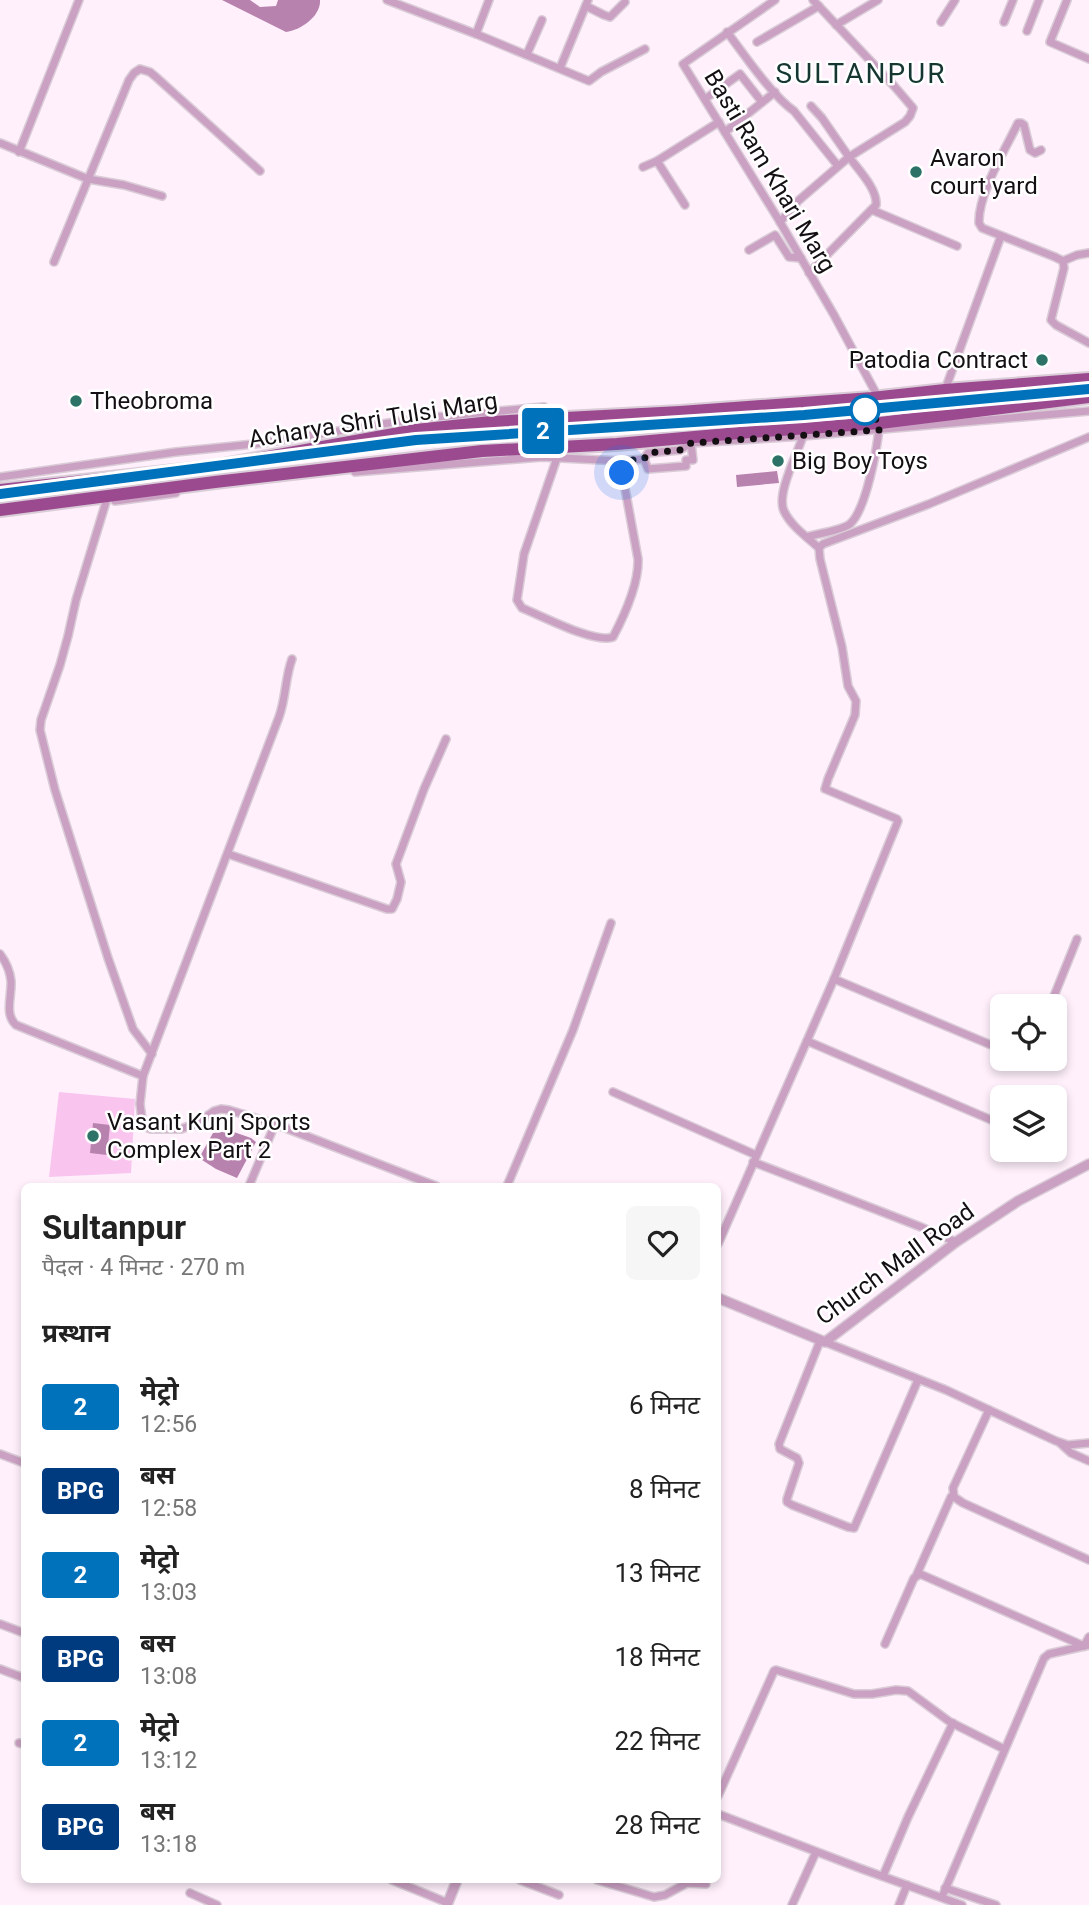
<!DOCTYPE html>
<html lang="hi">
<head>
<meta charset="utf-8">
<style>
	body { margin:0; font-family:Roboto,"Noto Sans Devanagari",sans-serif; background:#f6f6f6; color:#222; height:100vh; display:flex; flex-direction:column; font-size:26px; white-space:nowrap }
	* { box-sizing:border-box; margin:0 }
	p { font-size:23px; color:#767676 }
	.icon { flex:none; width:38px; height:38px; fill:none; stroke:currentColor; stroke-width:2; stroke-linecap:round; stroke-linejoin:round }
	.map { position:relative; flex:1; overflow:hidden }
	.sheet { position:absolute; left:21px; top:1183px; width:700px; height:700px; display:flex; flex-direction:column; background:#fff; border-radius:10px; box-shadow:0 4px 10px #0003 }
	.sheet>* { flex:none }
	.badge { padding:0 14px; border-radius:5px; font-size:24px; line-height:46px }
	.tools { position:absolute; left:990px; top:994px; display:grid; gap:14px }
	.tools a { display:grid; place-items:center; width:77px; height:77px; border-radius:10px; background:#fff; box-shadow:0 4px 10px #0003; font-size:35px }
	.you { position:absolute; width:35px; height:35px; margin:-18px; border:5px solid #fff; border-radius:50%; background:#1a73e8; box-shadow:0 0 0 10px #1a73e833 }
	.map>.badge { position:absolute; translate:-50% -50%; box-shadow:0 0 0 4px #fff }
	h2 { padding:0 21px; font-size:26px; line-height:63px }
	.round { display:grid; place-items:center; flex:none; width:74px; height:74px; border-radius:10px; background:#f6f6f6 }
	.head { display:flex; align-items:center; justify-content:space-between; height:119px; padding:0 21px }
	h1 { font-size:33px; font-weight:700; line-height:52px }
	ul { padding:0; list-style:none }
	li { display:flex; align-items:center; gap:21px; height:84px; padding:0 21px }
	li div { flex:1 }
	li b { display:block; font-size:26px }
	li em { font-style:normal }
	li .badge { min-width:77px; font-weight:700; text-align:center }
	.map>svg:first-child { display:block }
	.green { fill:#f9c5ef }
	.water { fill:#b882ae }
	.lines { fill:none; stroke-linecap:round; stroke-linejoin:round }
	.minor-casing { stroke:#d9ccd7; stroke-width:10 }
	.tertiary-casing { stroke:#d9ccd7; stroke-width:12 }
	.trunk-casing { stroke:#d9ccd7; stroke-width:16 }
	.minor { stroke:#cba1c3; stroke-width:7 }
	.tertiary { stroke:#cba1c3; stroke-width:9 }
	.trunk { stroke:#9b4a90; stroke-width:12 }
	.rail-casing { stroke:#574f55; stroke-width:5 }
	.rail { stroke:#fff; stroke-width:2.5; stroke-dasharray:8; stroke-linecap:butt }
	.line-casing { stroke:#fff; stroke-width:16 }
	.line { stroke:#0072bc; stroke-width:10 }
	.walk { stroke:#140f13; stroke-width:7; stroke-dasharray:0 12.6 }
	.poi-dot { fill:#2c7267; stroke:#fff; stroke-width:2.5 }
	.stop-dot { fill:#fff; stroke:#0072bc; stroke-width:3.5 }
	.labels { text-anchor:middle; stroke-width:5; stroke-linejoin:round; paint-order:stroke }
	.poi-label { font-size:24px; fill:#140f13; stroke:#fff; text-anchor:start }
	.street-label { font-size:24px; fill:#140f13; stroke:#fff }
	.quarter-label { font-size:28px; letter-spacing:2px; fill:#153631; stroke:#fff }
</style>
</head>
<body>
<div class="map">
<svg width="1089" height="1905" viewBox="0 0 1089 1905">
	<rect width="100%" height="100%" fill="#fff0fc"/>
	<polygon class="green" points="59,1092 135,1099 131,1173 49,1177"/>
	<g class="water">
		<path d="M 222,0 L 250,0 L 260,7 L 276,6 L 278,0 L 320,0 C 321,16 301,30 286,32 Z"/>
		<polygon points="777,471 779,483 737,487 736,475"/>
		<polygon points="93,1123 110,1125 107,1155 90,1153"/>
		<polygon points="231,1131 251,1138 256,1142 237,1178 216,1169 199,1158 213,1133"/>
	</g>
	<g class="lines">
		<defs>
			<g id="minor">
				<polyline points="387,0 476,34 589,81 601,72 645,49"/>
				<polyline points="775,0 683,64 780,222 834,315 878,397"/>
				<polyline points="1067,0 1050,42 1089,59"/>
				<polyline points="586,6 604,15 610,17 625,2"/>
				<polyline points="941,22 955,0"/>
				<polyline points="1004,22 1013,0"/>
				<polyline points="836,25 878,0"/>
				<polyline points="1027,31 1039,0"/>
				<path d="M 727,32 C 744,54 772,96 794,111 L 838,166"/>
				<polyline points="476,34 489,0"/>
				<polyline points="757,42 819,6"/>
				<polyline points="527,54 542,20"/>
				<polyline points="560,68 588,0"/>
				<polyline points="705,99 740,74 762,102"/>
				<polyline points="725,132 775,92"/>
				<polyline points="0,143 88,179 124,185 162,196"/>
				<path d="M 1041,150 L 1035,153 L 1030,150 L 1024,125 L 1021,123 L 1018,123 C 1005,150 978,194 979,223 L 982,228 L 1055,257 L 1063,261 L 1064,268 L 1051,320 L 1056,325 L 1089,343"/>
				<polyline points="19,152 79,0"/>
				<polyline points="657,161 685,205"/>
				<polyline points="643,167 657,161 719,122"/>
				<polyline points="872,210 957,246"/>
				<polyline points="780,222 798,201 849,157 822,118 811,106"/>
				<polyline points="749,250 775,235 789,257 801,258"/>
				<polyline points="1063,261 1077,255 1089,253"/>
				<polyline points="54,262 129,80 134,73 140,69 150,72 156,77 260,171"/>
				<path d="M 809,273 L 876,205 C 878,190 858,169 849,157 L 905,122 L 910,116 L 913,108 L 895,87 L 813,0"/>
				<polyline points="945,390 1001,236"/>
				<path d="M 803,436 C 797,455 776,494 784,511 C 791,526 807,537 819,548"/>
				<path d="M 557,458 L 524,554 L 517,600 L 522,608 C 542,616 595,644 613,637 C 624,616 639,583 638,559 L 620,461"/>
				<polyline points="644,459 648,453 680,450 691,443"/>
				<polyline points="355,472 542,457 620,461 644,459 648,469 686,466 686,460 693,460 691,443 803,436 1089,411"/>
				<polyline points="0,477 176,452 263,443 414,419 544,407"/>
				<polyline points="115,501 176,493"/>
				<polyline points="106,502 76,600 68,636 60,665 41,720 40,730 55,790 108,958 133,1029 152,1054"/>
				<path d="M 807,537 C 819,533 841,531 850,524 C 866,510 877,449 879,428"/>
				<path d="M 292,659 C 285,678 286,698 279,717 L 143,1076 L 140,1104 L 142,1119 L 146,1127 L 151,1129 L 181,1129 L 197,1123 L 214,1111 L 221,1109 L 229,1110 L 275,1124 L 436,1186"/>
				<polyline points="228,854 387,909 392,909 397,899 401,882 396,864 424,789 446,739"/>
				<path d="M 0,954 C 6,962 10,971 11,981 C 12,996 4,1014 16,1025 L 143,1076"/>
				<polyline points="834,979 1003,1050"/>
				<polyline points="1050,1006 1077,939"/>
				<polyline points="807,1041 1003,1125"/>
				<polyline points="613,1092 756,1155"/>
				<polyline points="1032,1150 1039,1152 1043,1150"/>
				<polyline points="753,1162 921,1227 956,1242"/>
				<polyline points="249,1186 275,1124"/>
				<polyline points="507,1186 573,1030 611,923"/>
				<polyline points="718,1244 834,979 898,821 897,819 825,789 828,779 855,715 856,701 848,686 842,647 820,559 819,548 823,544 929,504 1089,437"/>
				<polyline points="820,1341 779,1444 780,1449 797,1458 799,1463 787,1499 787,1502 792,1505 848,1527 854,1528 918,1380"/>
				<polyline points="825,1342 946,1390 1056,1441 1068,1445 1089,1443"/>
				<polyline points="989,1410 953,1488 954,1497 963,1503 1089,1560"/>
				<polyline points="1060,1443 1071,1453 1089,1461"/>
				<polyline points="0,1454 24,1463"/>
				<polyline points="917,1574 951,1497"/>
				<polyline points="0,1624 24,1633"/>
				<polyline points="885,1644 914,1578 920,1574 1084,1646 1089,1637"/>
				<polyline points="0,1669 24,1678"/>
				<polyline points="19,1743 24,1744"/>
				<polyline points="718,1796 774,1671 776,1670 854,1694 872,1694 896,1690 908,1691 950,1722 1004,1749"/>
				<polyline points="718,1814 862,1869 962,1905"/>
				<polyline points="883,1876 908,1817 953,1723"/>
				<polyline points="392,1880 448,1903"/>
				<polyline points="520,1880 559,1895"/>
				<polyline points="597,1880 654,1897 665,1895 687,1883 706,1884"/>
				<polyline points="945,1888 996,1905"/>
				<polyline points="190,1893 217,1905"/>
				<polyline points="942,1897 1044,1658 1049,1654 1089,1645"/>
				<polyline points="792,1905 816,1852"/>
				<polyline points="899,1905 907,1885"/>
			</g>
			<g id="tertiary">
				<polyline points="718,1298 825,1342 956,1242 1018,1201 1089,1164"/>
				<polyline points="447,1905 457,1880"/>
			</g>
			<g id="trunk">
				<polyline points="0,490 212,467 416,430 491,422 680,412 872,398 945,390 1089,379"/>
				<polyline points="0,510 215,482 482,451 617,444 750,432 880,423 1089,397"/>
			</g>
		</defs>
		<use href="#minor" class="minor-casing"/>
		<use href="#tertiary" class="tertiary-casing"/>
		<use href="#trunk" class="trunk-casing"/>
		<use href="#minor" class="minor"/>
		<use href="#tertiary" class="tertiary"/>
		<use href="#trunk" class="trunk"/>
		<defs>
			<polyline id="rail" points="0,495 416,441 804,415 1089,389"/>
		</defs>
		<use href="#rail" class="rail-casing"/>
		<use href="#rail" class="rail"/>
	</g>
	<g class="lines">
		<defs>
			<polyline id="line" points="0,494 416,440 804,415 1089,389"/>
		</defs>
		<use href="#line" class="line-casing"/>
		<use href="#line" class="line"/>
		<polyline class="walk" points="622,473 620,461 644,459 648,453 680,450 691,443 879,430 880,423 865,410"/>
	</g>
	<g class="poi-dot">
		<circle cx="916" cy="172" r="7"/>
		<circle cx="1042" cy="360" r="7"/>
		<circle cx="76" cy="401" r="7"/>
		<circle cx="778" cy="461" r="7"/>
		<circle cx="93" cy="1136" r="7"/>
	</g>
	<circle class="stop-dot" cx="865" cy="410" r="14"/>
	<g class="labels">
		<g class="poi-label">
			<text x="930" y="166">Avaron<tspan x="930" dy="28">court yard</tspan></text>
			<text x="1028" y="368" text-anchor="end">Patodia Contract</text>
			<text x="90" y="409">Theobroma</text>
			<text x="792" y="469">Big Boy Toys</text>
			<text x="107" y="1130">Vasant Kunj Sports<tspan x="107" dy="28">Complex Part 2</tspan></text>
		</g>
		<g class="street-label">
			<text transform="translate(770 171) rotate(59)" y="8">Basti Ram Khari Marg</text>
			<text transform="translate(373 420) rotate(-9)" y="8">Acharya Shri Tulsi Marg</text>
			<text transform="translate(895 1264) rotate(-36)" y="8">Church Mall Road</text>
		</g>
		<g class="quarter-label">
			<text x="861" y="83">SULTANPUR</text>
		</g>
	</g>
</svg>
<div class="tools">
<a><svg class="icon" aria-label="locate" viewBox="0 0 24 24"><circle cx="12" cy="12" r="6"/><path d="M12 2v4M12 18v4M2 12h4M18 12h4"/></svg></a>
<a><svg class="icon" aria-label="layers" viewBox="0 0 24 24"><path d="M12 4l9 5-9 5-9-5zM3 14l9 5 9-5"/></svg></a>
</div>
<div class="you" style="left:622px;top:473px"></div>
<b class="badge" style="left:543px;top:431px;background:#0072bc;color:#fff">2</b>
<section class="sheet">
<div class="head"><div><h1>Sultanpur</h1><p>पैदल · 4 मिनट · 270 m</p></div><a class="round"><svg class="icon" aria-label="heart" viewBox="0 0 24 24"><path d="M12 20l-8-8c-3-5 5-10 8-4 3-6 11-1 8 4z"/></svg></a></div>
<h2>प्रस्थान</h2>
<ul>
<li><span class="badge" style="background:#0072bc;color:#fff">2</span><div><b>मेट्रो</b><p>12:56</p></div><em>6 मिनट</em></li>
<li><span class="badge" style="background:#003b80;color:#fff">BPG</span><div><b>बस</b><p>12:58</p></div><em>8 मिनट</em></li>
<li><span class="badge" style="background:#0072bc;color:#fff">2</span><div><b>मेट्रो</b><p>13:03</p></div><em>13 मिनट</em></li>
<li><span class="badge" style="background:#003b80;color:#fff">BPG</span><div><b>बस</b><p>13:08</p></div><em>18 मिनट</em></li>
<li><span class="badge" style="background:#0072bc;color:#fff">2</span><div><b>मेट्रो</b><p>13:12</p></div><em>22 मिनट</em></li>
<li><span class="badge" style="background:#003b80;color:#fff">BPG</span><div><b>बस</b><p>13:18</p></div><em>28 मिनट</em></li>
</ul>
</section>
</div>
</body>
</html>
